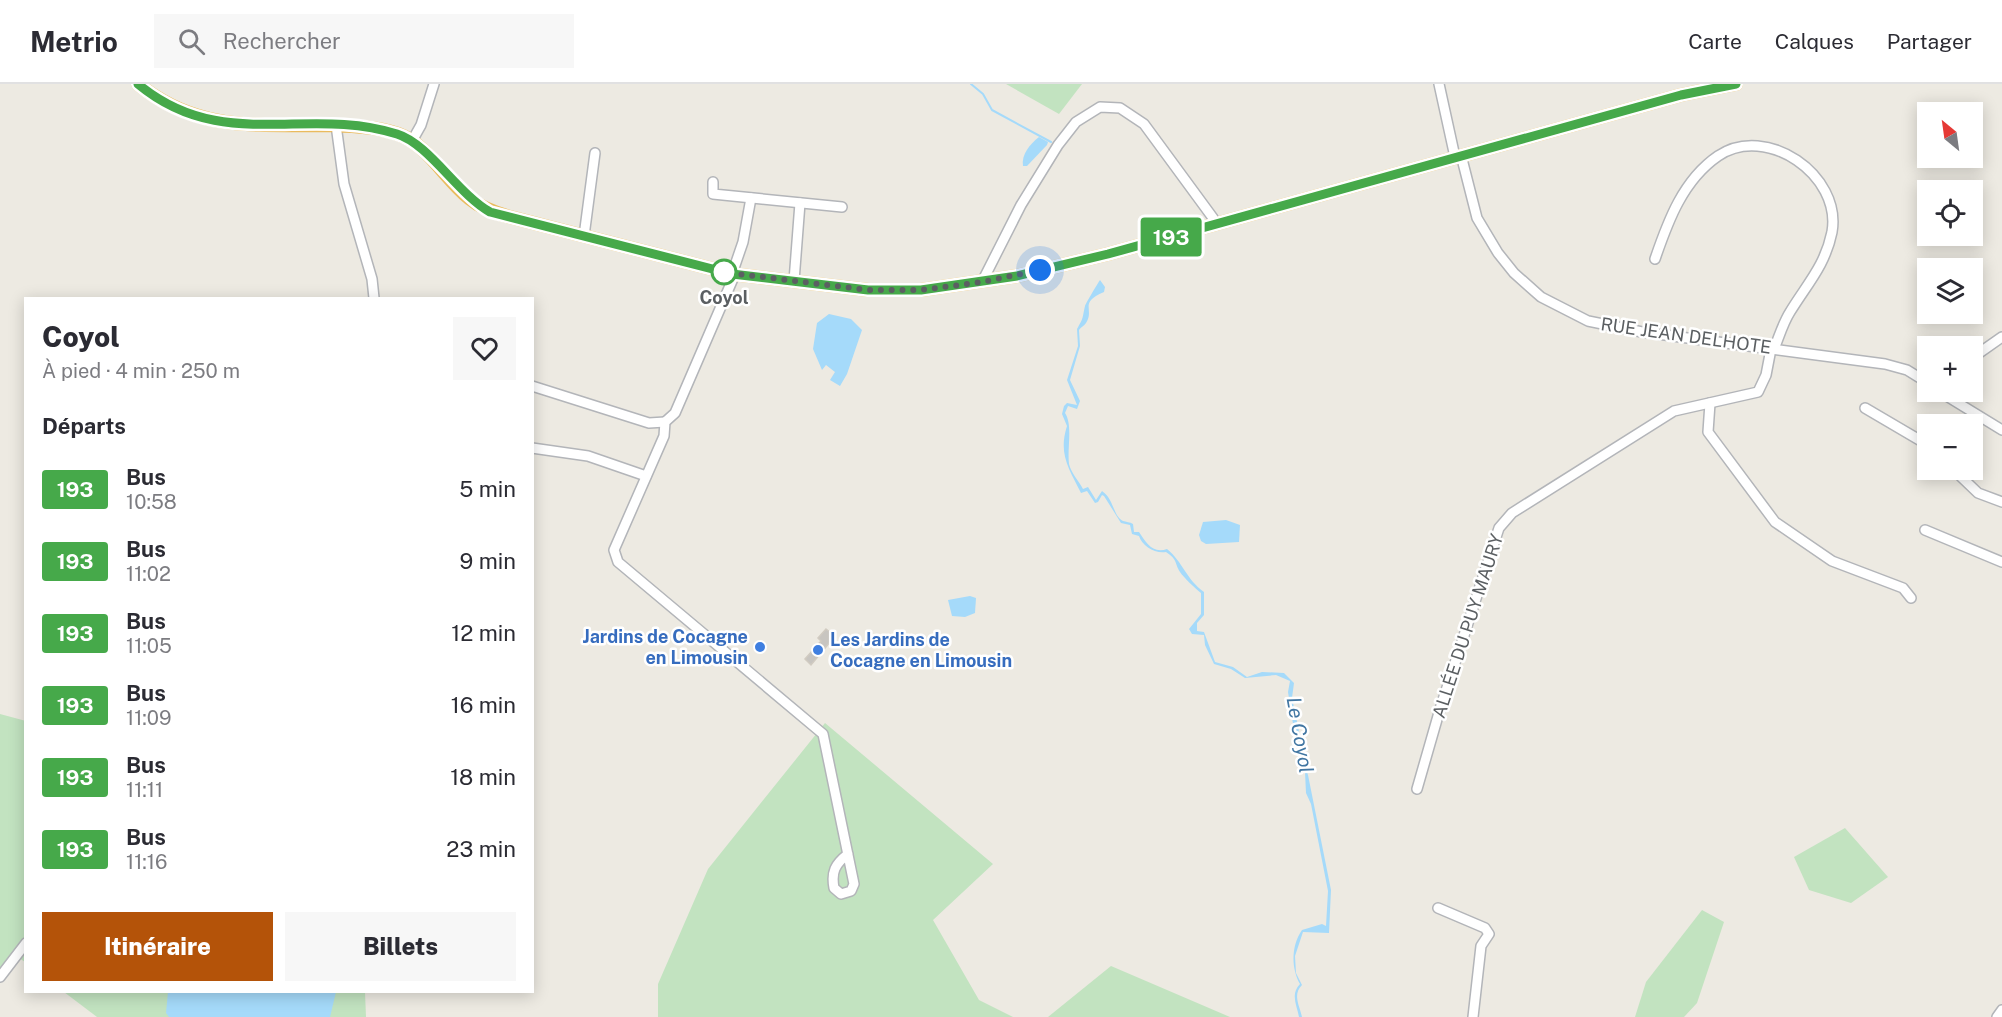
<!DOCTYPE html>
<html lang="fr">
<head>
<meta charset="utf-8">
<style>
	body { margin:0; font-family:"Public Sans",sans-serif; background:#f7f7f7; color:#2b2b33; height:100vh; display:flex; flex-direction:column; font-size:22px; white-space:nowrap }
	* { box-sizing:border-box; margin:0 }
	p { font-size:20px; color:#7c7c81 }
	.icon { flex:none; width:33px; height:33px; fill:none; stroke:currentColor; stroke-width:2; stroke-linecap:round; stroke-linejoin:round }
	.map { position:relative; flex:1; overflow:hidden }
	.side { position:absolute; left:24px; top:213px; width:510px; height:696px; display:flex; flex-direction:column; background:#fff; border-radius:0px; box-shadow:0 3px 15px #0003 }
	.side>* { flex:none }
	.badge { padding:0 12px; border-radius:4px; font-size:21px; line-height:39px }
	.needle { width:39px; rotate:331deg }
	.controls { position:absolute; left:1917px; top:18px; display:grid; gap:12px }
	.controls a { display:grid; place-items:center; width:66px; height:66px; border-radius:0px; background:#fff; box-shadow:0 3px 15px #0003; font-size:30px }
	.you { position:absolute; width:30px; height:30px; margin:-15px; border:4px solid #fff; border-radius:50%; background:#1a73e8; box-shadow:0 0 0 9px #1a73e833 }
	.map>.badge { position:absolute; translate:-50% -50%; box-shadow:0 0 0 3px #fff }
	h2 { padding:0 18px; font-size:22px; line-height:54px }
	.round { display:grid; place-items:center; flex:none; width:63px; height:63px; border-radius:0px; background:#f7f7f7 }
	.overview { display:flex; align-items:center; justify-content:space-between; height:102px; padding:0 18px }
	h1 { font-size:28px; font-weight:800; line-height:45px }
	.primary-button { display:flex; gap:12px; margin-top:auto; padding:12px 18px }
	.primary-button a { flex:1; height:69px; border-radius:0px; background:#b45309; color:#fff; font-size:24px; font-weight:800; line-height:69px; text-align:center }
	.primary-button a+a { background:#f7f7f7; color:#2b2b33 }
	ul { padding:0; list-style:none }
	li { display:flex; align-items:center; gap:18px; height:72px; padding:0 18px }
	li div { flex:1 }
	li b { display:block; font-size:22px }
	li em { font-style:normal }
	li .badge { min-width:66px; font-weight:700; text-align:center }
	header { display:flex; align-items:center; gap:36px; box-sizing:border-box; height:84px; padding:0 30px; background:#fff; border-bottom:2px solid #e1e1e2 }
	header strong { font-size:28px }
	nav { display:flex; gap:33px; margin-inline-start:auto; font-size:21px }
	.search { width:420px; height:54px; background:#f7f7f7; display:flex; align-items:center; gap:15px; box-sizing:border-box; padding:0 21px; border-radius:0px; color:#7c7c81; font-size:22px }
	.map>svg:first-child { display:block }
	.green { fill:#c2e3c0 }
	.water { fill:#a5dafa }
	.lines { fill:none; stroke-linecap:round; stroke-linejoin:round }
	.stream { stroke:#a5dafa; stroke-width:2 }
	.building { fill:#c8c5c0; stroke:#d1cbc1; stroke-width:1.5 }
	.minor-casing { stroke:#b3b5b9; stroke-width:12 }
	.major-casing { stroke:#eabb5e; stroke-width:14 }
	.minor { stroke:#fff; stroke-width:9 }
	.major { stroke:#fbe9aa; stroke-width:10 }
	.line-casing { stroke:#fff; stroke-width:14 }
	.line { stroke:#46a94a; stroke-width:9 }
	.walk { stroke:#5b5f62; stroke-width:6; stroke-dasharray:0 10.8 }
	.stop-dot { fill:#fff; stroke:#46a94a; stroke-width:3 }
	.shop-dot { fill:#3f7fe0; stroke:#fff; stroke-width:2 }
	.labels { text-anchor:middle; stroke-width:5; stroke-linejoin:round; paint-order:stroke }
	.stop-label { font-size:18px; font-weight:bold; fill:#5b5f62; stroke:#fff }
	.street-label { font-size:18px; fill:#5b5f62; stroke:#fff }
	.shop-label { font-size:18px; font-weight:bold; fill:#366cbe; stroke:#fff; text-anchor:end }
	.water-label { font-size:20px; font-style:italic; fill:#4176a2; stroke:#fff }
</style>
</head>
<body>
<header>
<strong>Metrio</strong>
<div class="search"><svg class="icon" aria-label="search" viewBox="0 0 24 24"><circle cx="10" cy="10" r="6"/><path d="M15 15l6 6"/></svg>Rechercher</div>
<nav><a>Carte</a><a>Calques</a><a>Partager</a></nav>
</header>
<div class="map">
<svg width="2002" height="933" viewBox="0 0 2002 933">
	<rect width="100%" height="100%" fill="#edeae2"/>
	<g class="green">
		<polygon points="1006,0 1082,0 1059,30"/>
		<polygon points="0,630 26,637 25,878 16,872 0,891"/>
		<polygon points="825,639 993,780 933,836 979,916 1013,933 658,933 658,900 708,785"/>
		<polygon points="1845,744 1888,793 1851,819 1809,806 1794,773"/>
		<polygon points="1702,826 1724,838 1697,919 1684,933 1635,933 1646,898"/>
		<polygon points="1111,882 1230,933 1048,933"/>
		<polygon points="64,908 365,908 366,933 97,933"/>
	</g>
	<g class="water">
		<path d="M 1039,53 L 1048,58 L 1047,61 L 1027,82 L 1023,82 C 1021,71 1030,60 1039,53 Z"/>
		<path d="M 1100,196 L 1105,203 L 1104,208 C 1078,219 1095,225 1086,239 C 1084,242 1081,243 1079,246 L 1080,262 L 1070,296 L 1080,317 L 1077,325 L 1068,322 L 1065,329 C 1073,341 1067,364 1069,380 C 1071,389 1079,397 1083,405 L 1088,403 L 1096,416 L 1102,407 C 1114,415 1113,432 1123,437 C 1126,438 1130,438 1133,440 L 1134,448 L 1139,448 C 1146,458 1152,470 1167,465 C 1183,478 1186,495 1204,508 L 1204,531 L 1197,539 L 1197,547 L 1204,548 L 1215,578 L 1233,583 L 1247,593 L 1262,588 L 1284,589 L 1294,599 L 1292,614 L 1301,657 L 1301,670 L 1308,691 L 1331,806 L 1329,849 L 1303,848 L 1295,872 L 1296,889 L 1302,901 C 1292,911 1300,922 1302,933 L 1299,933 C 1297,922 1290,910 1300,900 C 1291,884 1291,862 1302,846 L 1322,840 L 1326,842 L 1328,807 L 1311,720 L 1306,709 L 1305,688 L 1298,672 L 1288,608 L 1290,597 L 1276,591 L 1245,594 L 1231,585 L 1214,580 L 1205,561 L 1204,551 L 1192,550 L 1189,545 L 1201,530 L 1201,509 C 1195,504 1184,494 1180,488 C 1174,478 1178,476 1166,468 C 1155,470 1142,462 1139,452 L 1132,450 L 1130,441 L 1121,439 L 1104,412 L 1102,411 L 1098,418 L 1095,419 L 1087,407 L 1081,409 C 1069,385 1058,370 1067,342 L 1062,330 L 1064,322 L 1067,319 L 1077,321 L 1067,296 L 1078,262 L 1077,245 C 1084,233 1082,235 1085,222 C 1086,219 1098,199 1100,196 Z"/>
		<polygon points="829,230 851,235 862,246 847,290 840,302 830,296 835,288 826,281 822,286 813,265 817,239"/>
		<polygon points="1226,436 1240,441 1239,458 1206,460 1201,457 1199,451 1203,438"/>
		<polygon points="970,512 976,514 975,529 965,533 952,532 948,516"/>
		<polygon points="168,908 336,908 330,933 169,933 166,929"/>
	</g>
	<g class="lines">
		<polyline class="stream" points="971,0 983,10 992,26 1051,58"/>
	</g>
	<polygon class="building" points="826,545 835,552 811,581 805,575 821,557 818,554"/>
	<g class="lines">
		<defs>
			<g id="minor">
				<polyline points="1439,0 1455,73"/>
				<polyline points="336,41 344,100 372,195 374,214"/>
				<polyline points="412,57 421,41 434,0"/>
				<polyline points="1461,71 1477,134 1498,169 1514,189 1541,213 1588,237 1642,248 1885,280 1907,286 1928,299"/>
				<polyline points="713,98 713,110 842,123"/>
				<polyline points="584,152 595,69"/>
				<path d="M 1655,175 C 1668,137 1683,96 1718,72 C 1766,39 1842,91 1832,148 C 1825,182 1807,200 1790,228 C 1783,239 1779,253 1774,265"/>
				<polyline points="732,190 743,158 751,114"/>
				<path d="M 735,190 L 675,329 L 665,338 L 664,352 L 614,466 L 618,478 L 823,650 L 854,800 L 851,807 L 841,810 L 834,804 C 831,788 835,780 848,770"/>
				<polyline points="794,197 800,119"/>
				<polyline points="982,198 1021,121 1058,61 1076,38 1100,23 1120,24 1144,40 1213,134 1216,141"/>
				<polyline points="1972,274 2002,253"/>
				<polyline points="532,302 649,339 665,338"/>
				<polyline points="1940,308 2002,346"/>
				<polyline points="1710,319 1708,348 1775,438 1832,477 1903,504 1911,514"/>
				<polyline points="1865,324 1928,361"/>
				<polyline points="532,364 588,372 646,392"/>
				<polyline points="1954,386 1978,409 2002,418"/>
				<polyline points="1925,446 2002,478"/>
				<polyline points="1417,705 1440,625 1499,444 1512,429 1674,327 1758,308 1766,291 1771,265"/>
				<polyline points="1438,824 1485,844 1489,850 1481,862 1473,933"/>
				<polyline points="0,893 26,859"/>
				<polyline points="1997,933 2002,926"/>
			</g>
			<path id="major" d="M 138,0 C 196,47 255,41 325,41 C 350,42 374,42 398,50 C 427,60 445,95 469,114 C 481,124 495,129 510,133 L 732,190 L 868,206 L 921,206 L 1017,192 L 1108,170 L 1681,11 L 1736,0"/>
		</defs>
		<use href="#minor" class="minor-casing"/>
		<use href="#major" class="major-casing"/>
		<use href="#minor" class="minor"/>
		<use href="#major" class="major"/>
	</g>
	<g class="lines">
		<defs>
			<path id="line" d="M 138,0 C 222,70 307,21 397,50 C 429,60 457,109 490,128 L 732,190 L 868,206 L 921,206 L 1017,192 L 1108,170 L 1681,11 L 1736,0"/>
		</defs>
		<use href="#line" class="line-casing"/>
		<use href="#line" class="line"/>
		<polyline class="walk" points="724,188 722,188 868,206 921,206 982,198 1040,186"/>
	</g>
	<circle class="stop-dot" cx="724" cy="188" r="12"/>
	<g class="shop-dot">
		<circle cx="760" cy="563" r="6"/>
		<circle cx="818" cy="566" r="6"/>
	</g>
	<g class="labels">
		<g class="stop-label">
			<text x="724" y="220">Coyol</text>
		</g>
		<g class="street-label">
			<text transform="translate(1686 252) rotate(8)" y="6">RUE JEAN DELHOTE</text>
			<text transform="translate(1468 542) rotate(-72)" y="6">ALLÉE DU PUY MAURY</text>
		</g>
		<g class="shop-label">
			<text x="748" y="559">Jardins de Cocagne<tspan x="748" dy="21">en Limousin</tspan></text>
			<text x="830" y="562" text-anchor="start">Les Jardins de<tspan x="830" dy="21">Cocagne en Limousin</tspan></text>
		</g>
		<g class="water-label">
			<text transform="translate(1300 651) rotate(80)" y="7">Le Coyol</text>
		</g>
	</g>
</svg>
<div class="controls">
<a><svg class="needle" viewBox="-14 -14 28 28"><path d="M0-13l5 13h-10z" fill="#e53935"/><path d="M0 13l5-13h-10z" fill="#7c7c81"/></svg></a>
<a><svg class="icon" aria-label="locate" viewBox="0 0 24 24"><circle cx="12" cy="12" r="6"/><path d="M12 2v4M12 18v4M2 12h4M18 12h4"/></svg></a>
<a><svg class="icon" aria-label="layers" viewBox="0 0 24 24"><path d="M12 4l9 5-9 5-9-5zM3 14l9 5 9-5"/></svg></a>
<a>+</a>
<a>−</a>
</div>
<div class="you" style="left:1040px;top:186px"></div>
<b class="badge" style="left:1171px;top:153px;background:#46a94a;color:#fff">193</b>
<section class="side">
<div class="overview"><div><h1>Coyol</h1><p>À pied · 4 min · 250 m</p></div><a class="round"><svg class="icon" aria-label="heart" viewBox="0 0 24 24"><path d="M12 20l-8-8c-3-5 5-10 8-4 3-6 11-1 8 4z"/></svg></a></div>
<h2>Départs</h2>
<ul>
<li><span class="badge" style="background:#46a94a;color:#fff">193</span><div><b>Bus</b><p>10:58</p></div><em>5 min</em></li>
<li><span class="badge" style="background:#46a94a;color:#fff">193</span><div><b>Bus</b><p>11:02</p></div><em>9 min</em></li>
<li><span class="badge" style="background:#46a94a;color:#fff">193</span><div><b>Bus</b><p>11:05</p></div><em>12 min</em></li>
<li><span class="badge" style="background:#46a94a;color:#fff">193</span><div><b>Bus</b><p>11:09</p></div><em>16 min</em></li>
<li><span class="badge" style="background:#46a94a;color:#fff">193</span><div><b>Bus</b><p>11:11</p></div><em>18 min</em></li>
<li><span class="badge" style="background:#46a94a;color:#fff">193</span><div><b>Bus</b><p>11:16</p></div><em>23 min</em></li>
</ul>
<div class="primary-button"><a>Itinéraire</a><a>Billets</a></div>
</section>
</div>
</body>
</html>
